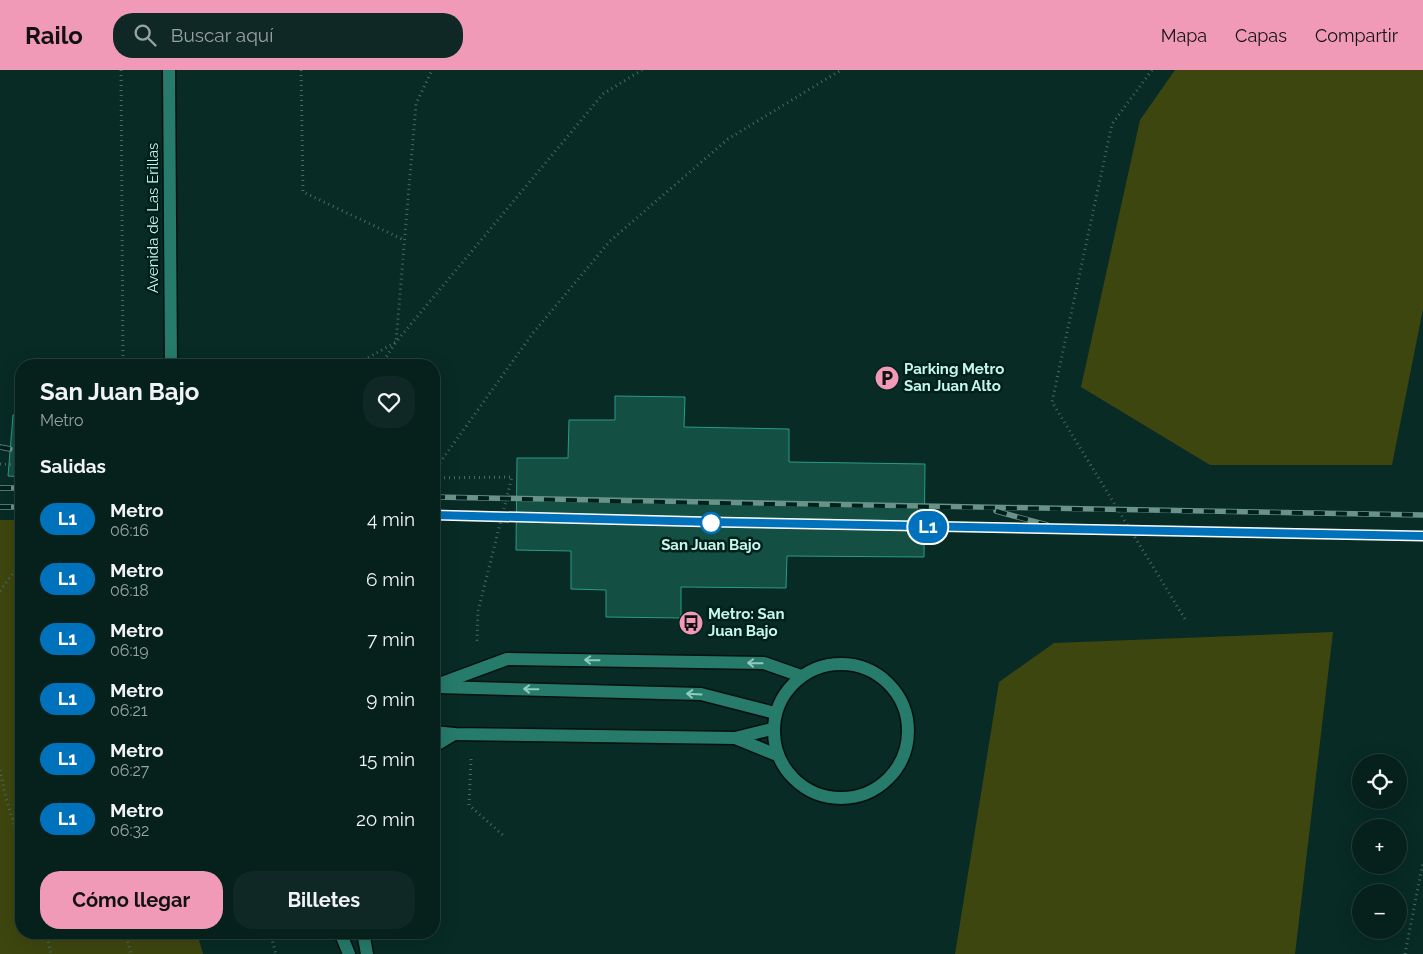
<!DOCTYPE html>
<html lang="es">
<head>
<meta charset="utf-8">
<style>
	body { margin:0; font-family:Raleway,sans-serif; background:#0f2825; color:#f1f3f6; height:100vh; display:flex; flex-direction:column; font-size:19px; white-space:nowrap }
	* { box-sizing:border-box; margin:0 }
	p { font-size:16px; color:#98a3a3 }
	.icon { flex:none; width:28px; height:28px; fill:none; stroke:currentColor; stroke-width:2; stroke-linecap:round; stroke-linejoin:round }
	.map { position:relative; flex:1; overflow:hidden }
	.panel { position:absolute; left:15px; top:289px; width:425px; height:580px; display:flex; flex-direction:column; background:#06201c; border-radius:20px; box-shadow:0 5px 20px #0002,0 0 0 1px #273e3b }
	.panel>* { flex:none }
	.badge { padding:0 10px; border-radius:16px; font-size:18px; line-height:32px }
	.controls { position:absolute; left:1352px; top:684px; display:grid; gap:10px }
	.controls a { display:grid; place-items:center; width:55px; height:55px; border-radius:50%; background:#06201c; box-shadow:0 5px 20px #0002,0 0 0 1px #273e3b; font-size:25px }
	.map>.badge { position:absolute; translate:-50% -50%; box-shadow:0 0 0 2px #fff }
	h2 { padding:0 25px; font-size:19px; line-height:45px }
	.round { display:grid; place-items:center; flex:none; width:52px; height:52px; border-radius:20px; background:#0f2825 }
	.head { display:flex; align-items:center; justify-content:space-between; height:85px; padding:0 25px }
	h1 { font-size:24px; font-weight:700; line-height:38px }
	.button { display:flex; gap:10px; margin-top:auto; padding:10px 25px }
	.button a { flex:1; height:58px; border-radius:20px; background:#f09ab7; color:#111; font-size:20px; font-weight:700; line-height:58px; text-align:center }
	.button a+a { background:#0f2825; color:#f1f3f6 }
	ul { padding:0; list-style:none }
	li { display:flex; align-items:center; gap:15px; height:60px; padding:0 25px }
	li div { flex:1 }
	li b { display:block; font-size:19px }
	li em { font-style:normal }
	li .badge { min-width:55px; font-weight:700; text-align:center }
	header { display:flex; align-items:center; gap:30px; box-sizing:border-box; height:70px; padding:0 25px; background:#f09ab7; color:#111 }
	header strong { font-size:24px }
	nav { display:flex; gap:28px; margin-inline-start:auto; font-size:18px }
	.search { width:350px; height:45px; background:#0f2825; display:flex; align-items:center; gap:12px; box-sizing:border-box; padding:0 18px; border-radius:20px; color:#98a3a3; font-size:19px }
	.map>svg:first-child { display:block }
	.green { fill:#3e460f }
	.building { fill:#144f44; stroke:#299c87 }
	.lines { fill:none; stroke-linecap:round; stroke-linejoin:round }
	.lane-casing { stroke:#04110e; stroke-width:15 }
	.secondary-casing { stroke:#04110e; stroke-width:15 }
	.path { stroke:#446c64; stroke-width:3; stroke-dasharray:1 4; stroke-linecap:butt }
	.lane { stroke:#267b6b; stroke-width:12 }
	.secondary { stroke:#267b6b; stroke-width:12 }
	.rail-casing { stroke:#699389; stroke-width:5.5 }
	.rail { stroke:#00211b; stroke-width:4; stroke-dasharray:11; stroke-linecap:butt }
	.oneway { stroke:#8eccbe }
	.line-casing { stroke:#fff; stroke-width:11 }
	.line { stroke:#0072bc; stroke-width:8 }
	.stop-dot { fill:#fff; stroke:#0072bc; stroke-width:2.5 }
	.labels { text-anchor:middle; stroke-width:5; stroke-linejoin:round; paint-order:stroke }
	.street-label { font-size:15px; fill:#c6f7ea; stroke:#00211b }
	.poi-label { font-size:15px; font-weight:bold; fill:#c6f7ea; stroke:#00211b; text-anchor:start }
	.stop-label { font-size:15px; font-weight:bold; fill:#c6f7ea; stroke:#00211b }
</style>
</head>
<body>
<header>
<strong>Railo</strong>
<div class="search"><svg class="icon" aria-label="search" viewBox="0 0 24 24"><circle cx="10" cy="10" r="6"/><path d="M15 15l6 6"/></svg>Buscar aquí</div>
<nav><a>Mapa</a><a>Capas</a><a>Compartir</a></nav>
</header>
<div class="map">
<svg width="1423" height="884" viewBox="0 0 1423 884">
	<rect width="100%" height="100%" fill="#082b25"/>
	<g class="green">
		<polygon points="1175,0 1423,0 1423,239 1392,395 1210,395 1081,317 1140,50"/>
		<polygon points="0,450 21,450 21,862 197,863 203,884 0,884"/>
		<polygon points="1333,562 1295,884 955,884 999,612 1054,573"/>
	</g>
	<g class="building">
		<polygon points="615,326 685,327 684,357 789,359 789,392 925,394 924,487 787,486 786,518 681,517 681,548 606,547 606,520 571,519 571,481 516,480 517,388 568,388 569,350 615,350"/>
		<polygon points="13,345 21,346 21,407 8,406"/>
	</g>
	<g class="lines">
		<defs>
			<g id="lane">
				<circle cx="841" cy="661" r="67"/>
				<polyline points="434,616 507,589 764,593 801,606"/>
				<polyline points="437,617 701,624 775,643"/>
				<polyline points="434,662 454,664 735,668 772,659"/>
				<polyline points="735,668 777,685"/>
				<polyline points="434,676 454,664"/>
			</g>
			<g id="secondary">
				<polyline points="169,0 171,295"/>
				<polyline points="340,862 349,884"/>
				<polyline points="363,862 367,884"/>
			</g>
		</defs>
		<use href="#lane" class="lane-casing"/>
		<use href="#secondary" class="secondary-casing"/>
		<g class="path">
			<polyline points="121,0 123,295"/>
			<polyline points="301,0 303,122 404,170"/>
			<polyline points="1152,0 1112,54 1052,332 1185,549"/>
			<polyline points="355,295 396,272 603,24 642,0"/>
			<polyline points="381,295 396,272 416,34 432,0"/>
			<polyline points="0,394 21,395"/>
			<polyline points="434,401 533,263 610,171 728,69 841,0"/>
			<polyline points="434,408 512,407 478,541 477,573"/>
			<polyline points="0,521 16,499 21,494"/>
			<polyline points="471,689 469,735 505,767"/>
			<polyline points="0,700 6,728 21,777"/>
			<polyline points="46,862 51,884"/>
			<polyline points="125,862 131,884"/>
			<polyline points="270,862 276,884"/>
			<polyline points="1405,884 1423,792"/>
		</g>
		<use href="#lane" class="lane"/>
		<use href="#secondary" class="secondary"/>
		<defs>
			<g id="rail">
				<polyline points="0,377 10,379"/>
				<polyline points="0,418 21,418"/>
				<path d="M 434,427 C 763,435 1093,439 1423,445"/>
				<polyline points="0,437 21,437"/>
				<polyline points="996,441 1047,455"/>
				<polyline points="434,444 711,452 1423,466"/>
			</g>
		</defs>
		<use href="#rail" class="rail-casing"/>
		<use href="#rail" class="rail"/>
	</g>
	<defs><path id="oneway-shaft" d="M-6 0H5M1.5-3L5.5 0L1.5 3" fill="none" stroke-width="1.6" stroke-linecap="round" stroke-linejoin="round" transform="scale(1.25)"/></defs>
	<g class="oneway">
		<use href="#oneway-shaft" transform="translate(592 590) rotate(-179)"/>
		<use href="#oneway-shaft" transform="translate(755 593) rotate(-179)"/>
		<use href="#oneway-shaft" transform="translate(531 619) rotate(-179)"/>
		<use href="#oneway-shaft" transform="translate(694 624) rotate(-177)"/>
	</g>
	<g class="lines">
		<defs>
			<polyline id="line" points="434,445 711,452 1423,466"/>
		</defs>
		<use href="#line" class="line-casing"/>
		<use href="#line" class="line"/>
	</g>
	<defs>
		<symbol id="parking-disc" viewBox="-11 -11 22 22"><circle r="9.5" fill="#f09ab7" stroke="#00211b"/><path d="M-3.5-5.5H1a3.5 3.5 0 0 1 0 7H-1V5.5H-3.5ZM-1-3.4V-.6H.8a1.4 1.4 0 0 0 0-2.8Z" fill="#111"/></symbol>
		<symbol id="bus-disc" viewBox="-11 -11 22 22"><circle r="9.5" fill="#f09ab7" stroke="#00211b"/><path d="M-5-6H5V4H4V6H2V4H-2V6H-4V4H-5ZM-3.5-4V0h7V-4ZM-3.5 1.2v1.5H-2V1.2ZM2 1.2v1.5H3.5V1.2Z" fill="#111"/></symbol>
	</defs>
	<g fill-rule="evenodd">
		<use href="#parking-disc" x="873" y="294" width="28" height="28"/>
		<use href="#bus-disc" x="677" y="539" width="28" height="28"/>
	</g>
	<circle class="stop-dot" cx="711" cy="453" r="10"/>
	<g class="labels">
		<g class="street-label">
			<text transform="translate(153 148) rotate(-90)" y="5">Avenida de Las Erillas</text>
		</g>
		<g class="poi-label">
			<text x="904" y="304">Parking Metro<tspan x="904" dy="17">San Juan Alto</tspan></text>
			<text x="708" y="549">Metro: San<tspan x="708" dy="17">Juan Bajo</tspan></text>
		</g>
		<g class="stop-label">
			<text x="711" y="480">San Juan Bajo</text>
		</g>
	</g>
</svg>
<div class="controls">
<a><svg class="icon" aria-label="locate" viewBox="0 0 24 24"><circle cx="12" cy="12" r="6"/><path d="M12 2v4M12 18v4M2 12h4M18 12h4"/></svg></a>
<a>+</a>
<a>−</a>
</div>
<b class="badge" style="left:928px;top:457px;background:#0072bc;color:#fff">L1</b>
<section class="panel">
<div class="head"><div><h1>San Juan Bajo</h1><p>Metro</p></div><a class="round"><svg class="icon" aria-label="heart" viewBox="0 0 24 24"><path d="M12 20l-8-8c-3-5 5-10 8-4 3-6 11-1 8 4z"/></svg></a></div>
<h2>Salidas</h2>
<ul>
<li><span class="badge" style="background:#0072bc;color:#fff">L1</span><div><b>Metro</b><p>06:16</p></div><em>4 min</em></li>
<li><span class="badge" style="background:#0072bc;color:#fff">L1</span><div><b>Metro</b><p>06:18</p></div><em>6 min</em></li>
<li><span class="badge" style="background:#0072bc;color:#fff">L1</span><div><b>Metro</b><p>06:19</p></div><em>7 min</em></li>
<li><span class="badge" style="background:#0072bc;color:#fff">L1</span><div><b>Metro</b><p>06:21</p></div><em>9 min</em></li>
<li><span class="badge" style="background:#0072bc;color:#fff">L1</span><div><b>Metro</b><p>06:27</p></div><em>15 min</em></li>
<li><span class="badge" style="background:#0072bc;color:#fff">L1</span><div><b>Metro</b><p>06:32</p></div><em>20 min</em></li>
</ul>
<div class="button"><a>Cómo llegar</a><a>Billetes</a></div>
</section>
</div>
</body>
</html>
